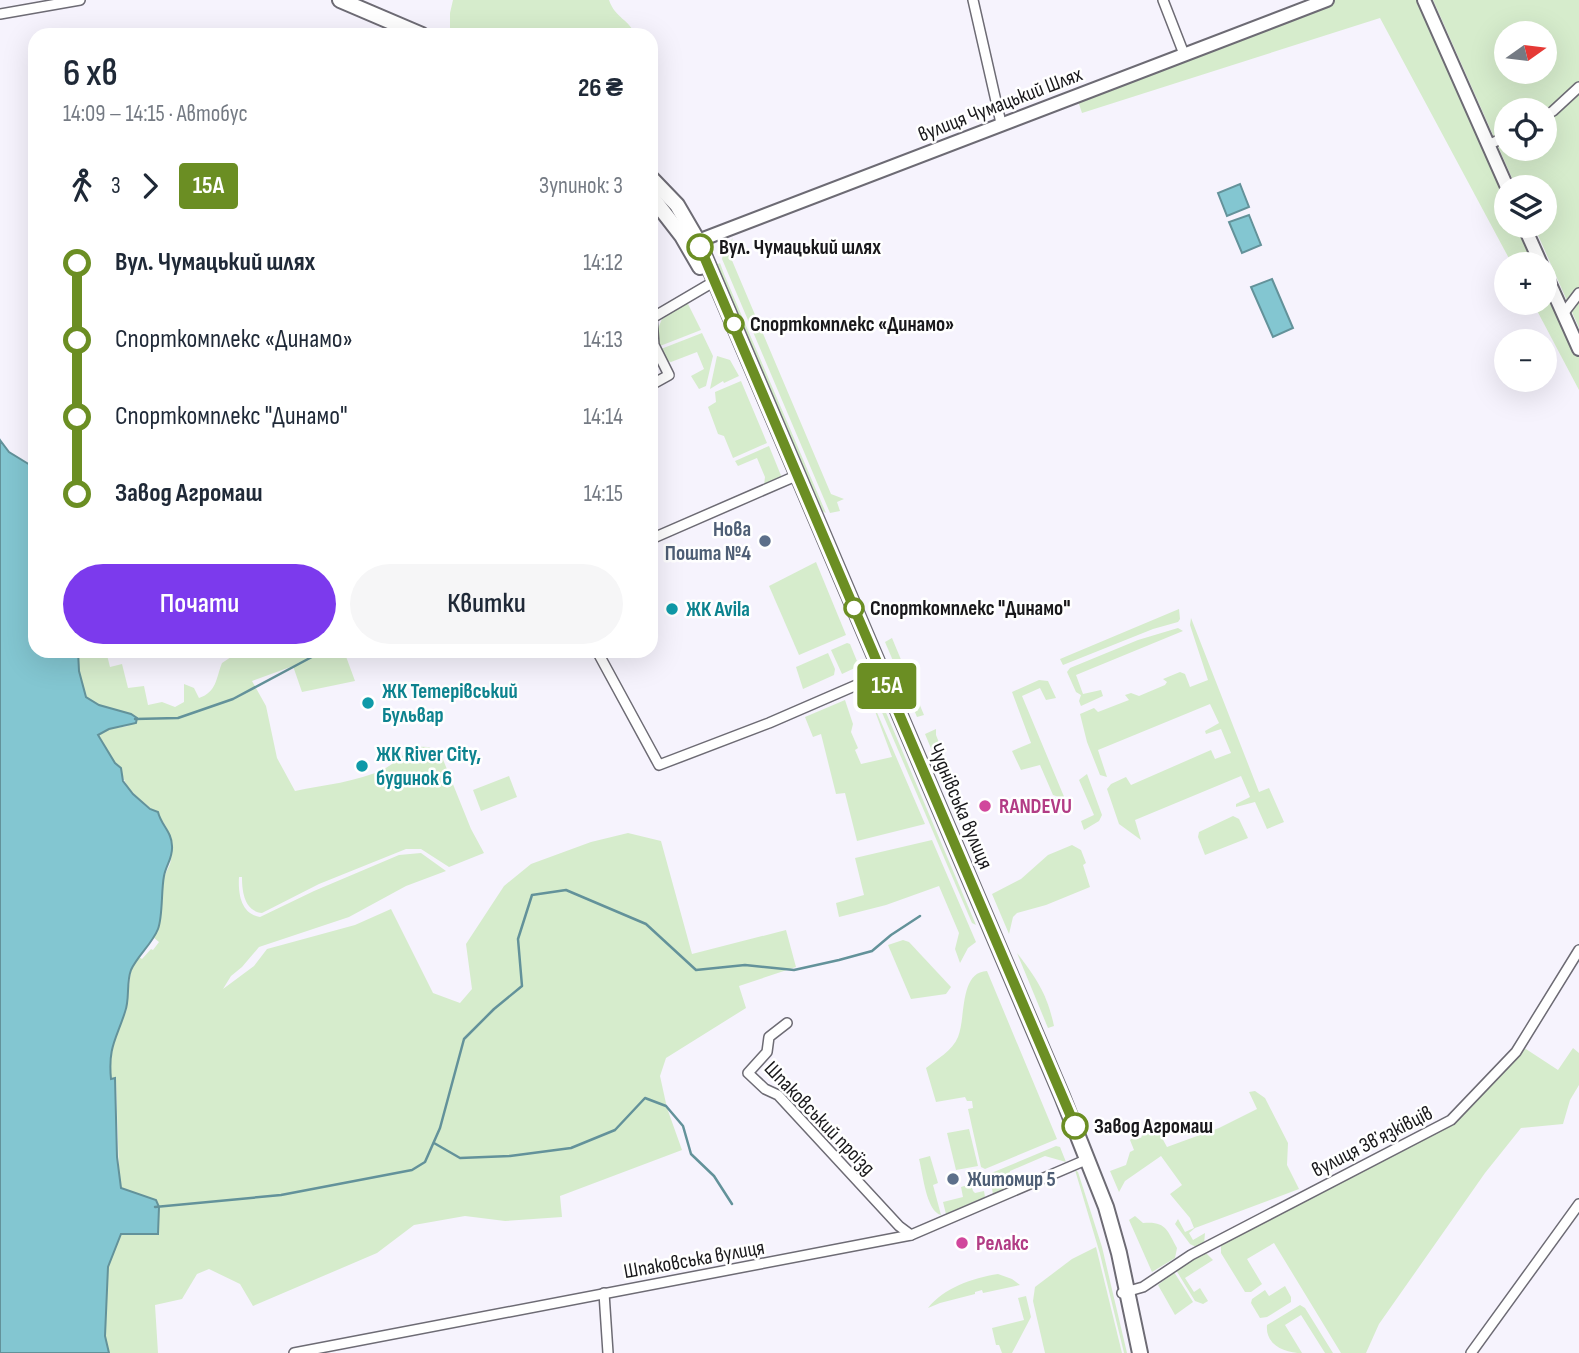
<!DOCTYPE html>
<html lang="uk">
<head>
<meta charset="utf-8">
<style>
	body { margin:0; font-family:"Sofia Sans Condensed",sans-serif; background:#f6f6f7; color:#1f2937; height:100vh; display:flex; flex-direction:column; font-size:26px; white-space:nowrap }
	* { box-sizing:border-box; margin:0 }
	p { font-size:23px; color:#747a83 }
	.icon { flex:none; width:38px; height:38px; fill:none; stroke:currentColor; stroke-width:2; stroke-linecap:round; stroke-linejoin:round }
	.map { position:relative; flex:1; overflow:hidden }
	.panel { position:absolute; left:28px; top:28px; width:630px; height:630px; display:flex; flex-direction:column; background:#fff; border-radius:21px; box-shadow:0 7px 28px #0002 }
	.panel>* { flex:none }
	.badge { padding:0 14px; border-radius:5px; font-size:24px; line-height:46px }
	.needle { width:46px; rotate:76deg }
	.fabs { position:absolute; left:1494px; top:21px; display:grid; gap:14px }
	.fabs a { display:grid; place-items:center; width:63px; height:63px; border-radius:50%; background:#fff; box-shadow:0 7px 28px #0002; font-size:35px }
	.map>.badge { position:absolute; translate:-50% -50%; box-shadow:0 0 0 4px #fff }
	.legs { display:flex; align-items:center; gap:10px; height:77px; padding:0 35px; font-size:23px }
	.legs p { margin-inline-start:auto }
	.headline { display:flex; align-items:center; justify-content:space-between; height:119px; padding:0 35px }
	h1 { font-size:38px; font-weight:600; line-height:52px }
	.button { display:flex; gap:14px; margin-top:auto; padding:14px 35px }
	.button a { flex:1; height:80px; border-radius:42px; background:#7c3aed; color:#fff; font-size:28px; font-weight:600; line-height:80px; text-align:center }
	.button a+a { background:#f6f6f7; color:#1f2937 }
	ul { padding:0 35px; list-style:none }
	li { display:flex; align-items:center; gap:24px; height:77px; font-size:26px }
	li i { display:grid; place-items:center; width:10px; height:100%; margin:0 9px; background:currentColor }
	li i::after { content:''; width:18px; height:18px; margin:-9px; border:5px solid; border-radius:50%; background:#fff }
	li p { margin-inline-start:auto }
	li:first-child i { background:linear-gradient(#0000 50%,currentColor 0) }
	li:last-child i { background:linear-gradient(currentColor 50%,#0000 0) }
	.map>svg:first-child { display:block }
	.green { fill:#d6eccc; fill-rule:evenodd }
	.water { fill:#83c6d1; stroke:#63929a; stroke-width:2 }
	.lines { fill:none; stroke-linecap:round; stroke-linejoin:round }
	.stream { stroke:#63929a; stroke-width:2.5 }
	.street-casing { stroke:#6d6b74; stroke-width:12 }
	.secondary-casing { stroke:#6d6b74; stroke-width:16 }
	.primary-casing { stroke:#6d6b74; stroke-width:18 }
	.street { stroke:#fff; stroke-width:9 }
	.secondary { stroke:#fff; stroke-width:12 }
	.primary { stroke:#fff; stroke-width:14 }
	.line-1-casing { stroke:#fff; stroke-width:16 }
	.line-1 { stroke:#6b8e23; stroke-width:10 }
	.stop-1-dot { fill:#fff; stroke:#6b8e23; stroke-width:3.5 }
	.service-dot { fill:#5c6f8a; stroke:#fff; stroke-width:2.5 }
	.culture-dot { fill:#0f9aa8; stroke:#fff; stroke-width:2.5 }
	.hotel-dot { fill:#d1479c; stroke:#fff; stroke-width:2.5 }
	.labels { text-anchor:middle; stroke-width:5; stroke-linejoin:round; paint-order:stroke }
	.street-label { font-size:21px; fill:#19181b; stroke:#fff }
	.stop-label { font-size:21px; font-weight:bold; fill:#19181b; stroke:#fff; text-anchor:start }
	.service-label { font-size:21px; font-weight:bold; fill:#4e5e75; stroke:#fff; text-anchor:end }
	.culture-label { font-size:21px; font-weight:bold; fill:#0d838f; stroke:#fff; text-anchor:start }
	.hotel-label { font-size:21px; font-weight:bold; fill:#b23c85; stroke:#fff; text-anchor:start }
</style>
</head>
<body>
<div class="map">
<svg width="1579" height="1353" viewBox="0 0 1579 1353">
	<rect width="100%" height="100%" fill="#f6f3fd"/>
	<g class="green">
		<path d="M 453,0 L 609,0 C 615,18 630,20 635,35 L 444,35 L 436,29 L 450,34 L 450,13 Z"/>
		<polygon points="1327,0 1424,0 1507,187 1507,226 1524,226 1541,264 1512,264 1380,18 1082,113 1076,95"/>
		<path d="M 1433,0 L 1579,0 L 1579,328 L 1534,226 L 1545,226 L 1545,187 L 1516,187 ZM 1507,33 L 1545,33 L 1545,72 L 1507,72 ZM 1507,110 L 1545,110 L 1545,149 L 1507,149 Z"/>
		<polygon points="733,238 728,251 831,494 844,499 837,502 840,511 830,513 722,259 724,248"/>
		<polygon points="720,263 724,274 826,513 820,510 716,265"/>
		<polygon points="1545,273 1579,349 1579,390 1533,303 1545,303"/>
		<polygon points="687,302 701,330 660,346 657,331 662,319"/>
		<polygon points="702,333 713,356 706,386 699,389 691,376 704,369 697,352 671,362 667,361 661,349"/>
		<polygon points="717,356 730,360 739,376 724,383 723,381 710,389"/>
		<polygon points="741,381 767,443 733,458 724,436 718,434 708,407 716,402 715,392"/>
		<polygon points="769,446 782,478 764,485 765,477 757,458 738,466 735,461"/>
		<polygon points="816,562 846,635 799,655 769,586"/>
		<polygon points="1179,609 1180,619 1178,622 1153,629 1063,665 1060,659"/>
		<polygon points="1191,618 1259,792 1269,788 1284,822 1267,829 1255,802 1236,807 1236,804 1250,797 1241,776 1135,820 1141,840 1119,824 1107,789 1111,784 1126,777 1131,785 1211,750 1215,759 1231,753 1221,729 1206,734 1205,731 1219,723 1210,704 1098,750 1107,777 1100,775 1087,742 1080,714 1094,708 1098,712 1129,700 1125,695 1131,693 1139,696 1165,685 1167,682 1163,679 1180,672 1185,674 1190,687 1208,680 1190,625"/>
		<polygon points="1178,628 1183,631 1076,675 1083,694 1101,690 1103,696 1081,706 1079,701 1081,695 1076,692 1067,672 1070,668 1138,640"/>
		<polygon points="892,638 924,715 917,717 885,642"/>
		<polygon points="847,643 850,644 859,666 842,674 831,650"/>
		<path d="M 78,651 L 106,651 L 110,667 L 122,664 L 128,688 L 144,686 L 148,705 L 162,702 L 175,707 L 184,702 L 184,684 L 194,688 L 199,698 C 217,692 216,678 222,663 L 240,651 L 344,651 L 355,681 L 302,692 L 293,666 L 252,681 L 266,706 L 277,758 L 295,791 C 324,785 357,782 384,769 C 396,763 407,749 420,747 C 427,746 433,748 440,752 L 471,829 L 484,853 L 449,867 L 421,849 L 406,849 L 319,884 L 262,913 C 245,911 242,893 242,877 L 239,877 C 238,894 241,914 260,917 L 314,891 L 399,855 L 421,853 L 446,871 L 406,886 L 349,917 L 259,947 L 242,967 L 231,976 L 223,989 L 254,966 L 267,949 L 355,925 L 391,909 L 433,993 L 460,1003 L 472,989 L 466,944 L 504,886 L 531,864 L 591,842 L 628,833 L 661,841 L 692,954 L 786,930 L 796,967 L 739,986 L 746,1008 L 666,1058 L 660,1076 L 667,1108 L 682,1150 L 560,1196 L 562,1217 L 505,1221 L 465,1216 L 414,1225 L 377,1253 L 253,1306 L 240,1284 L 209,1269 L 197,1274 L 182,1299 L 155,1305 L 158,1353 L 109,1353 L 105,1336 L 108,1267 L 121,1234 L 116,1079 L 111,1079 L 109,1059 L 114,1036 L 126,1012 L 131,970 L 139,957 L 142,959 L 151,949 L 153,950 L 159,942 L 153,937 C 162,922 162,902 163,884 C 164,875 167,871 170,864 C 172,858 171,838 168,831 C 158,805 124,798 121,768 L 115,763 L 98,734 L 109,729 L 128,726 L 131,714 L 99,705 L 86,697 L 79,671 Z"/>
		<polygon points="828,653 835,669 834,675 803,689 796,667"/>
		<polygon points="1039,680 1048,681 1056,698 1046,700 1040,688 1022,696 1065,799 1053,795 1040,765 1021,770 1012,751 1031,743 1012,692"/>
		<polygon points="866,687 925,824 857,841 845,793 836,794 821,734 813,737 805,717 845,700 853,724 851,732 858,748 855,750 861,764 892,757"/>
		<polygon points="872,689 879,696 976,925 972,923"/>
		<polygon points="936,729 936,735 958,791 948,789 925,734"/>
		<polygon points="1087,774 1102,815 1099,821 1084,830 1081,821 1094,815 1079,780"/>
		<polygon points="509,776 517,797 481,811 473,790"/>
		<polygon points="1233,816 1239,819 1248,838 1205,855 1198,837 1199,832"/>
		<polygon points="932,840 976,942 968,948 960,963 955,949 959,933 939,886 886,905 839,917 836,903 864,895 855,858"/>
		<polygon points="1072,845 1081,850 1086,863 1083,865 1090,887 1046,905 1017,913 1013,917 1009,934 992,894 1021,879 1048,855"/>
		<polygon points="903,940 909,942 951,987 946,994 911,999 888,945"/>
		<path d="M 1017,953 C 1037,979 1047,994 1054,1026 L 1048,1028 Z"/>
		<path d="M 987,971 L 1057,1139 L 985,1169 L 981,1167 L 968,1109 L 973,1108 L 972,1101 L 967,1101 L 965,1097 L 936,1102 L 926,1068 C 936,1060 953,1050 958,1037 C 966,1018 959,972 987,971 Z"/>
		<polygon points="1520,1045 1558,1070 1573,1048 1579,1053 1579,1085 1570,1100 1563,1124 1521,1128 1485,1173 1379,1324 1366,1353 1341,1353 1274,1243 1247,1259 1262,1284 1251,1292 1245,1292 1221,1253 1221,1245 1451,1120"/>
		<polygon points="1255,1091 1265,1098 1288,1143 1287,1165 1299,1189 1195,1228 1189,1233 1193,1240 1205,1233 1204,1244 1196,1247 1190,1244 1175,1224 1178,1219 1185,1232 1194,1228 1190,1218 1170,1194 1182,1185 1161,1156 1125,1181 1119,1192 1110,1171 1126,1165 1130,1152 1134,1150 1130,1140 1134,1137 1141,1138 1144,1131 1155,1125 1167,1147 1219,1128 1257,1109 1249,1092"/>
		<polygon points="969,1129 978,1166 956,1170 947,1133"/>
		<polygon points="1056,1146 1060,1147 1066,1162 1045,1156 1010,1171 1006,1189 993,1194 989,1174"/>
		<path d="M 930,1156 L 938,1183 L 933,1185 L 941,1215 C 926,1211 923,1174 919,1159 Z"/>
		<polygon points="1075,1170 1078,1172 1102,1247 1127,1353 1124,1353 1100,1254"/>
		<polygon points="971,1184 973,1191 975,1193 984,1191 985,1197 946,1214 943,1202 963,1197 961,1187"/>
		<path d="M 1135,1216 L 1143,1223 C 1166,1221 1167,1230 1177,1248 L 1175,1258 L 1152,1272 L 1129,1220 Z"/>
		<polygon points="1096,1247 1122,1353 1045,1353 1033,1301 1035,1287 1072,1259"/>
		<polygon points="1202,1254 1207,1254 1213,1260 1185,1278 1194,1292 1200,1288 1208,1301 1203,1304 1195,1301 1176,1270"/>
		<polygon points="1174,1272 1193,1302 1175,1315 1158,1285"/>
		<path d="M 998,1274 L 1012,1279 L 1020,1285 L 983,1293 L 982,1290 L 975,1292 L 975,1294 L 940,1303 L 928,1308 C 944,1288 972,1278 998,1274 Z"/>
		<polygon points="1285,1286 1291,1297 1291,1302 1267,1317 1260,1318 1251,1303 1252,1299 1265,1290 1269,1296"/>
		<polygon points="1026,1296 1031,1317 1012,1353 1002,1353 999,1345 996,1345 992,1328 1024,1320 1018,1298"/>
		<path d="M 1300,1305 L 1305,1308 L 1333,1353 L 1325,1353 L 1301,1315 L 1285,1325 L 1302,1353 C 1285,1353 1265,1345 1267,1325 Z"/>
	</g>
	<g class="water">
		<polygon points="1240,184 1249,207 1227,216 1218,193"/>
		<polygon points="1249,215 1261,245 1242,253 1229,222"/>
		<polygon points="1272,279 1293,328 1273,337 1251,287"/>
		<path d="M 0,440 L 9,452 L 35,468 L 35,651 L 78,651 L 79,671 L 86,697 L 99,705 L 131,714 L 137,718 L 136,723 L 109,729 L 98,735 L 115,763 L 121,768 L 123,781 L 133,794 L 150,809 L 158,812 C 161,825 172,832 172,846 C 173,858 166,865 164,876 C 161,891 163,916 158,929 C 152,944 138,955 131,970 C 126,983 130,999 125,1012 C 116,1040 108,1047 111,1079 L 115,1078 L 117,1157 L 121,1188 L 156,1200 L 159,1207 L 158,1234 L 121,1234 L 108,1267 L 105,1336 L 109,1353 L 0,1353 Z"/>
	</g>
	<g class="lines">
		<g class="stream">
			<polyline points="135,719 178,718 233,699 323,651"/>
			<polyline points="434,1143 460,1158 510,1156 571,1148 615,1130 645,1098 666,1106 683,1126 691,1154 714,1176 732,1204"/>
			<polyline points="155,1207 281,1195 412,1170 425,1162 440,1128 464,1039 494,1009 522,986 518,939 532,895 566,890 646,924 696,970 745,965 794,970 839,960 872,951 891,935 920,916"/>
		</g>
		<defs>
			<g id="street">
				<polyline points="973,0 1001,123"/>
				<polyline points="1163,0 1184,54"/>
				<polyline points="0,14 80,0"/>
				<polyline points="1545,116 1553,111 1579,87"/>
				<polyline points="1488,145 1507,136"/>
				<polyline points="1563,314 1579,293"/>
				<polyline points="651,385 669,375 654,345 652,318 715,281"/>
				<polyline points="651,539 798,475"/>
				<polyline points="597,651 659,765 769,723 882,674"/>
				<polyline points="787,1023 769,1037 767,1052 748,1073 765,1089 778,1095 899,1226 911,1235"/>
				<polyline points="604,1293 608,1353"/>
				<polyline points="1122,1293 1143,1287 1191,1255 1451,1120 1516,1052 1579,950"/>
				<polyline points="294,1353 911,1235 1088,1159"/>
				<polyline points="1471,1353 1579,1204"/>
			</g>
			<g id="secondary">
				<polyline points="1424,0 1507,187"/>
				<polyline points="1524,226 1541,264"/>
				<polyline points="690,244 1327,0"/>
				<polyline points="1545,273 1579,349"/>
			</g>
			<g id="primary">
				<polyline points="340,0 422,35"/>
				<polyline points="651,178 677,205 698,241 1062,1096 1106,1207 1119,1253 1140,1353"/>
				<polyline points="651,196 682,236 700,267"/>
			</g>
		</defs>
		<use href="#street" class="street-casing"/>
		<use href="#secondary" class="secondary-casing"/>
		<use href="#primary" class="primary-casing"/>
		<use href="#street" class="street"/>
		<use href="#secondary" class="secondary"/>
		<use href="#primary" class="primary"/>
	</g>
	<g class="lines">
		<defs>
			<polyline id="line-1" points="700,247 1075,1126"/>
		</defs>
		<use href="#line-1" class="line-1-casing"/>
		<use href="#line-1" class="line-1"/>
	</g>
	<g class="stop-1-dot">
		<circle cx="700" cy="247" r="12"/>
		<circle cx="734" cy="324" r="9"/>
		<circle cx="854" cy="608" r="9"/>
		<circle cx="1075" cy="1126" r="12"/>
	</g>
	<g class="service-dot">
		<circle cx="765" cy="541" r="7"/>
		<circle cx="953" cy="1179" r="7"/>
	</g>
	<g class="culture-dot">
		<circle cx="672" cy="609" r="7"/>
		<circle cx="368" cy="703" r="7"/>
		<circle cx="362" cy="766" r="7"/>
	</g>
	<g class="hotel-dot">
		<circle cx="985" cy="806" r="7"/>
		<circle cx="962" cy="1243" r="7"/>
	</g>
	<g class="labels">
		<g class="street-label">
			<text transform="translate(1000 104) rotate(-21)" y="7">вулиця Чумацький Шлях</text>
			<text transform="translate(961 806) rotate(67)" y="7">Чуднівська вулиця</text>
			<text transform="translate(820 1118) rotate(46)" y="7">Шпаковський проїзд</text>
			<text transform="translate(1372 1141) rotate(-27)" y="7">вулиця Звʼязківців</text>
			<text transform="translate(694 1259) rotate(-10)" y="7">Шпаковська вулиця</text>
		</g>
		<g class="stop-label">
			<text x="719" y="254">Вул. Чумацький шлях</text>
			<text x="750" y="331">Спорткомплекс «Динамо»</text>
			<text x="870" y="615">Спорткомплекс "Динамо"</text>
			<text x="1094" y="1133">Завод Агромаш</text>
		</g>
		<g class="service-label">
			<text x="751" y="536">Нова<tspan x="751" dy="24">Пошта №4</tspan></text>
			<text x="967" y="1186" text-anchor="start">Житомир 5</text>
		</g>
		<g class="culture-label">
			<text x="686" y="616">ЖК Avila</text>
			<text x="382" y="698">ЖК Тетерівський<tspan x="382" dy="24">Бульвар</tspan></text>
			<text x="376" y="761">ЖК River City,<tspan x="376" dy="24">будинок 6</tspan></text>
		</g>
		<g class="hotel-label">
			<text x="999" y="813">RANDEVU</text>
			<text x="976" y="1250">Релакс</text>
		</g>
	</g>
</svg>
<div class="fabs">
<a><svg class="needle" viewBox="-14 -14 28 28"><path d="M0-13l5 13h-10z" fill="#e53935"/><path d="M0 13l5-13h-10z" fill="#747a83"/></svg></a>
<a><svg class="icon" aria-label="locate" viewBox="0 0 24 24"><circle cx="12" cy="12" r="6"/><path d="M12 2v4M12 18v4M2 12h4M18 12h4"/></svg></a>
<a><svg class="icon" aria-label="layers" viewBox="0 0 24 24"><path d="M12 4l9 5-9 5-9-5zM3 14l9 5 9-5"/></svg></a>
<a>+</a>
<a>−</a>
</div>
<b class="badge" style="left:887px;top:686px;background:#6b8e23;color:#fff">15A</b>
<section class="panel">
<div class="headline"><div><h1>6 хв</h1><p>14:09 – 14:15 · Автобус</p></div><b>26 ₴</b></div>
<div class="legs"><svg class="icon" aria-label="walk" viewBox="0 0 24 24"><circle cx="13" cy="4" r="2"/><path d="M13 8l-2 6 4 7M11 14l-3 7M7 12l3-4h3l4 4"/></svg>3<svg class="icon" aria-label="forward" viewBox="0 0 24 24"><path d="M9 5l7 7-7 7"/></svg><b class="badge" style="background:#6b8e23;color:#fff">15A</b><p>Зупинок: 3</p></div>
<ul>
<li><i style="color:#6b8e23"></i><b>Вул. Чумацький шлях</b><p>14:12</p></li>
<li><i style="color:#6b8e23"></i><span>Спорткомплекс «Динамо»</span><p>14:13</p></li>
<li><i style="color:#6b8e23"></i><span>Спорткомплекс &quot;Динамо&quot;</span><p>14:14</p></li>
<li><i style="color:#6b8e23"></i><b>Завод Агромаш</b><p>14:15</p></li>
</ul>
<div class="button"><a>Почати</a><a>Квитки</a></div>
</section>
</div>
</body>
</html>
